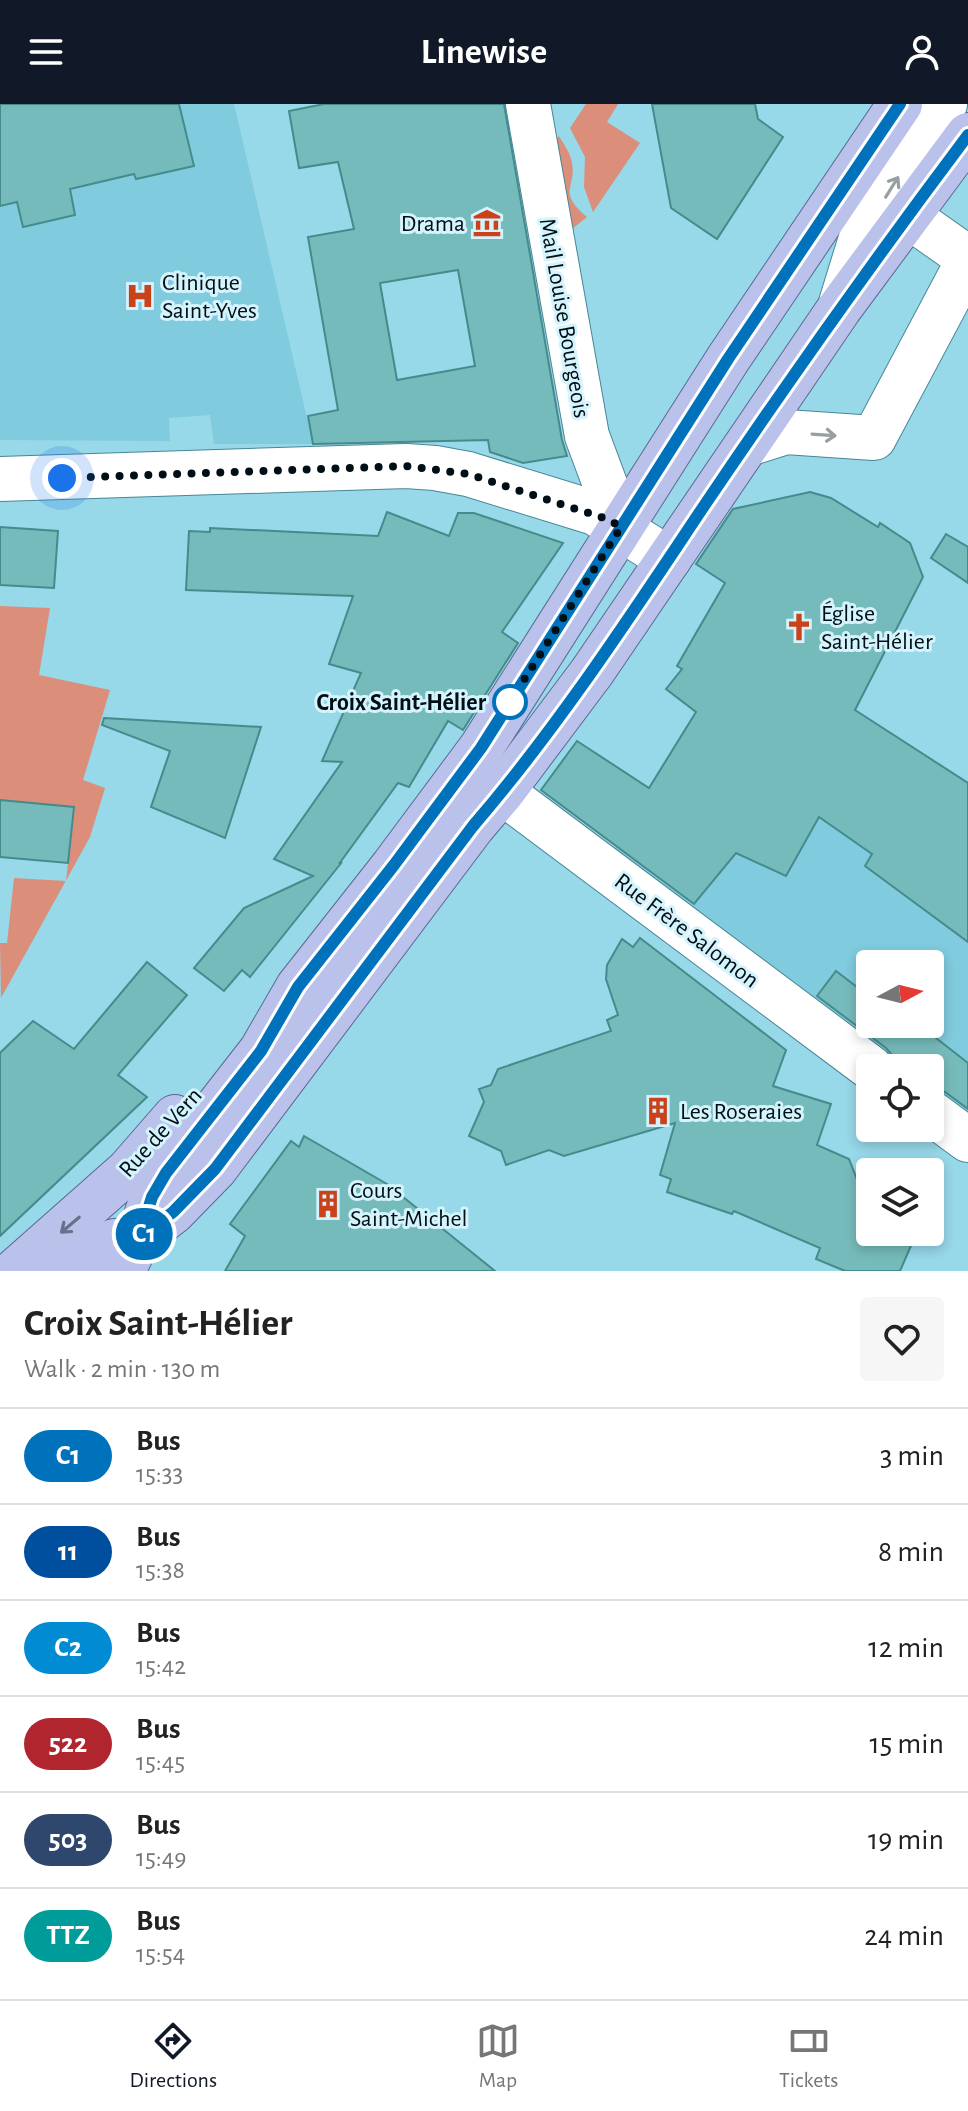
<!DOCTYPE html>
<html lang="en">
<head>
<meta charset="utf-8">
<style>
	body { margin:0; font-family:"Alegreya Sans",sans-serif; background:#f6f6f6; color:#222; height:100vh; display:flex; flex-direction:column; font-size:30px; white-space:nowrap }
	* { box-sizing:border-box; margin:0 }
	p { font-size:26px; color:#767676 }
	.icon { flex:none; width:44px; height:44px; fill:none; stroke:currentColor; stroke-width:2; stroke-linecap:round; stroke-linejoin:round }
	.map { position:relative; height:1167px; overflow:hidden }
	.panel { display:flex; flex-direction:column; background:#fff; flex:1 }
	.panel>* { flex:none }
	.badge { padding:0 16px; border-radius:26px; font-size:28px; line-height:52px }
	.needle { width:52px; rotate:83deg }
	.buttons { position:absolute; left:856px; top:846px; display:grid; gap:16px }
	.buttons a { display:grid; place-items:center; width:88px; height:88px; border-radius:8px; background:#fff; box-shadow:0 4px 12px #0003; font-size:40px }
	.you { position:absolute; width:40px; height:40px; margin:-20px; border:6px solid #fff; border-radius:50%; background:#1a73e8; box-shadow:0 0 0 12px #1a73e833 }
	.map>.badge { position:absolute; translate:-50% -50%; box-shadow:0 0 0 4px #fff }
	.round { display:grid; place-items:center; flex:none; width:84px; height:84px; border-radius:8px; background:#f6f6f6 }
	.overview { display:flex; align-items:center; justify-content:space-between; height:136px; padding:0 24px }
	h1 { font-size:38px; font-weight:700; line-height:60px }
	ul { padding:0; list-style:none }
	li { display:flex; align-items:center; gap:24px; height:96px; padding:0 24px; border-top:2px solid #e0e0e0 }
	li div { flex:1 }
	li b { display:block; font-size:30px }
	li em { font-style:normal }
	li .badge { min-width:88px; font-weight:700; text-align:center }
	header { display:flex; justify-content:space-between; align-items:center; height:104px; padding:0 24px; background:#111827; color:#fff; font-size:36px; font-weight:700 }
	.dock { display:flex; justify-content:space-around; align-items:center; height:112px; border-top:2px solid #e0e0e0; background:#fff; font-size:22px; color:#767676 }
	.dock a { display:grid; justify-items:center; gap:4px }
	.dock .active { color:#111827 }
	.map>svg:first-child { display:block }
	.built { fill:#80cbde; fill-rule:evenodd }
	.green { fill:#db8e7a }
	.building { fill:#76bbbb; stroke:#468b8c; stroke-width:2; fill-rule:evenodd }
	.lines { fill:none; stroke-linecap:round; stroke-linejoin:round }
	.minor-casing { stroke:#478797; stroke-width:46 }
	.major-casing { stroke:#5b6896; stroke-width:46 }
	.minor { stroke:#fff; stroke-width:44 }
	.major { stroke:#bac1ea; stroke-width:44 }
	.oneway { stroke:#999fa1 }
	.oneway2 { stroke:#66718a }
	.line-casing { stroke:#fff; stroke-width:18 }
	.line { stroke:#0072bc; stroke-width:12 }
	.walk { stroke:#000f15; stroke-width:8; stroke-dasharray:0 14.4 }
	.stop-dot { fill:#fff; stroke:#0072bc; stroke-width:4 }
	.labels { text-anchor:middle; stroke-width:6; stroke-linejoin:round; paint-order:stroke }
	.poi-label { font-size:24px; fill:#000f15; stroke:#d4f3fc; text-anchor:start }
	.street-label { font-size:24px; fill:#000f15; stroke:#d4f3fc }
	.stop-label { font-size:24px; font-weight:bold; fill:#000f15; stroke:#d4f3fc; text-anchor:end }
</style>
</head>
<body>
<header><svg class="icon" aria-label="menu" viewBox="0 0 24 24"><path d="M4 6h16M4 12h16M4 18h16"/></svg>Linewise<svg class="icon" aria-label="person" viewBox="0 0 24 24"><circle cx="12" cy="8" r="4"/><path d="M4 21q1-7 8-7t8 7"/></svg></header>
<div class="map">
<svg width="968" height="1167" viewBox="0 0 968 1167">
	<rect width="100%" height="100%" fill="#97d8e9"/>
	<g class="built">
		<polygon points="0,0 234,0 313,340 214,340 210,311 169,314 170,337 0,336"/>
		<path d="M 873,618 L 968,679 L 968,1026 L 930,996 L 930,964 L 890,964 L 615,744 L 657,690 L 670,668 L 662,663 L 687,622 L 723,643 L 848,656 ZM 870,860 L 930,860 L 930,920 L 870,920 Z"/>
	</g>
	<g class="green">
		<polygon points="586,0 618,0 607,18 640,39 593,108 584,83 585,53 570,24"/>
		<path d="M 559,32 C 563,39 569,47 571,55 C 579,83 555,86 587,113 L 562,133 L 546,46 Z"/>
		<polygon points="0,502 50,504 39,571 110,586 83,676 105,684 90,733 1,894 0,839 7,839 14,774 66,777 74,704 0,696"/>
	</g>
	<g class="building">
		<polygon points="0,0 179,0 194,62 136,75 134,70 70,85 75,111 23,123 17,98 0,102"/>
		<path d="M 324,0 L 504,0 L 562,336 L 567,352 L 523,359 L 490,348 L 488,336 L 313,340 L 308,312 L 338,306 L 308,133 L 354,125 L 338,58 L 299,64 L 289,7 ZM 458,166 L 475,262 L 397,276 L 380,179 Z"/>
		<polygon points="652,0 755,0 758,15 783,33 717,135 671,104"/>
		<polygon points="810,388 831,394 878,423 880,419 910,439 923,473 855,606 968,679 968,838 865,762 872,750 819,713 786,772 736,749 694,800 541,686 577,637 649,684 696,608 666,585 682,565 677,562 725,479 696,460 733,405"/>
		<polygon points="387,408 449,432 458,409 474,409 563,439 502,528 518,539 463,626 448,617 409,683 398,679 339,760 342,758 250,873 242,866 224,887 194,864 244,804 313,772 274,755 342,658 322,657 361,569 329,560 353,492 186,486 189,427 210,428 210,424 378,432"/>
		<polygon points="0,423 58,427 54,484 0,481"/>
		<polygon points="946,430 968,443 968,479 931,454"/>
		<polygon points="104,614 261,623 225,734 151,703 170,647 102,621"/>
		<polygon points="0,696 74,703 68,759 0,753"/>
		<polygon points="640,834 786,946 773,982 831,1000 817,1041 849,1055 870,1109 870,1128 917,1128 900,1167 845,1167 816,1155 820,1144 734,1107 732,1110 667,1088 671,1075 660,1071 675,1019 564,1052 549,1046 506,1061 501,1047 469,1032 484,998 479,985 491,981 498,965 611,927 607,916 618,911 606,875 607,861 622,835 633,843"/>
		<polygon points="147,858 187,891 118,971 147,993 0,1132 0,949 33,917 74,945"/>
		<polygon points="836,867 870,893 870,920 918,920 968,959 968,1005 945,988 930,983 930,964 897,964 894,953 886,944 817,892"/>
		<polygon points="304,1032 387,1080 495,1167 225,1167 245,1132 230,1120 291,1037 299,1043"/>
	</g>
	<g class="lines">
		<defs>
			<g id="minor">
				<polyline points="528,0 587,332 621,423"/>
				<polyline points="908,112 968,154"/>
				<polyline points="841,199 862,131 945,0"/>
				<polyline points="748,340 786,328 874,334 968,157"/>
				<polyline points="0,375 406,362 435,364 468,370 595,409 669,455"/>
				<polyline points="502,688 871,964"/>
				<polyline points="930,1008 968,1036"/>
			</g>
			<g id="major">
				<polyline points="141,1133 173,1108 215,1065 473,722 502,688 592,568 839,205 968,31"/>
				<polyline points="15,1167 128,1067 175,1013"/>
				<polyline points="63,1167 114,1137 139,1134"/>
				<polyline points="123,1167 139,1134 152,1093 166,1069 261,947 298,883 394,761 481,644 728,255 900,0"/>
			</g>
		</defs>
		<use href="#minor" class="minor-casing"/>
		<use href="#major" class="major-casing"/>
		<use href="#minor" class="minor"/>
		<use href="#major" class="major"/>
	</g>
	<defs><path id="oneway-shaft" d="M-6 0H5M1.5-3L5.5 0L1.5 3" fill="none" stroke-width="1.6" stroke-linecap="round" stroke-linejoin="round" transform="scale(2)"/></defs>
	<g class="oneway">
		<use href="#oneway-shaft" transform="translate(892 83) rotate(-58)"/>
		<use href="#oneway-shaft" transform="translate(824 331) rotate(4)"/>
	</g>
	<use class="oneway2" href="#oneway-shaft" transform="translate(70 1121) rotate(140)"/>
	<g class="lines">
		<defs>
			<path id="line" d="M 900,0 L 728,255 L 481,644 L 394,761 L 298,883 L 261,947 L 166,1069 L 152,1093 L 139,1134 L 173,1108 L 215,1065 L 473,722 C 559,622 631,511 704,402 C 789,276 877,152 968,31"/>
		</defs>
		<use href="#line" class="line-casing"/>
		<use href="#line" class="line"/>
		<polyline class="walk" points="62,374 406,362 468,370 607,415 621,423 510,598"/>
	</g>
	<defs>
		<symbol id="museum-bare" viewBox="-9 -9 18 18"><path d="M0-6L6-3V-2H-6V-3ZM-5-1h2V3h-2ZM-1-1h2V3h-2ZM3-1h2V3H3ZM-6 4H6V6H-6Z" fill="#cb421a" stroke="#d4f3fc" stroke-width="2.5" paint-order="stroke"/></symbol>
		<symbol id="hospital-bare" viewBox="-9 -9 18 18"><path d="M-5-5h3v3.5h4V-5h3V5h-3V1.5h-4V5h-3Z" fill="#cb421a" stroke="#d4f3fc" stroke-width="2.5" paint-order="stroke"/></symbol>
		<symbol id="church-bare" viewBox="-9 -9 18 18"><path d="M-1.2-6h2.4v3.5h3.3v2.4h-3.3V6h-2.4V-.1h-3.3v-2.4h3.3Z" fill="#cb421a" stroke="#d4f3fc" stroke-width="2.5" paint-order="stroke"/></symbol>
		<symbol id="building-bare" viewBox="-9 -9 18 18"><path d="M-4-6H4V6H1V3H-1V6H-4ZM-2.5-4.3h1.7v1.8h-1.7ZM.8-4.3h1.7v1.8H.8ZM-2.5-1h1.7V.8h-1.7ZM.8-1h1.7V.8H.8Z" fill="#cb421a" stroke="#d4f3fc" stroke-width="2.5" paint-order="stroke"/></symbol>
	</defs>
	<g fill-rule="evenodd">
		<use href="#museum-bare" x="467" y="99" width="40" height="40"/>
		<use href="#hospital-bare" x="120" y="172" width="40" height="40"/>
		<use href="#church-bare" x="779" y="503" width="40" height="40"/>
		<use href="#building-bare" x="638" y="987" width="40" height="40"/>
		<use href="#building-bare" x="308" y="1080" width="40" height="40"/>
	</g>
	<circle class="stop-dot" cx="510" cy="598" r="16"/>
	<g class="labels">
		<g class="poi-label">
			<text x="465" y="127" text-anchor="end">Drama</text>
			<text x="162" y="186">Clinique<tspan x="162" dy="28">Saint-Yves</tspan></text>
			<text x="821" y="517">Église<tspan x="821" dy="28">Saint-Hélier</tspan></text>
			<text x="680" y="1015">Les Roseraies</text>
			<text x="350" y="1094">Cours<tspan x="350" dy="28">Saint-Michel</tspan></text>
		</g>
		<g class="street-label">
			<text transform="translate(565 214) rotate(80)" y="8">Mail Louise Bourgeois</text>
			<text transform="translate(687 826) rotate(37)" y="8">Rue Frère Salomon</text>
			<text transform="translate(160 1028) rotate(-48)" y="8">Rue de Vern</text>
		</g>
		<g class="stop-label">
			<text x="486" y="606">Croix Saint-Hélier</text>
		</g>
	</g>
</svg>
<div class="buttons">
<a><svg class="needle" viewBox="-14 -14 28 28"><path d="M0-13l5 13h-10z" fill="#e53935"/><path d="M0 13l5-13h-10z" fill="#767676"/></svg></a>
<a><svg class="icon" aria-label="locate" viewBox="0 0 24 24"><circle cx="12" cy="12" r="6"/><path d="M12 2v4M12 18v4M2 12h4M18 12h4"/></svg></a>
<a><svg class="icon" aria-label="layers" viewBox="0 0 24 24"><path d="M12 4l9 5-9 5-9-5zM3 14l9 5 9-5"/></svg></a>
</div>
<div class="you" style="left:62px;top:374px"></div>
<b class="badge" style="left:144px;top:1130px;background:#0072bc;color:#fff">C1</b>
</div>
<section class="panel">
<div class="overview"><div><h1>Croix Saint-Hélier</h1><p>Walk · 2 min · 130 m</p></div><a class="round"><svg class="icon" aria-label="heart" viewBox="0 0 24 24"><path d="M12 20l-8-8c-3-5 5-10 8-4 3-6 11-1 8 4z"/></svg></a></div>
<ul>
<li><span class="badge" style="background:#0072bc;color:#fff">C1</span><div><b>Bus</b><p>15:33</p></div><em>3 min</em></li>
<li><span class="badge" style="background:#004f9e;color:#fff">11</span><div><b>Bus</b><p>15:38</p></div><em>8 min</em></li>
<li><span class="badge" style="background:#008bd2;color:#fff">C2</span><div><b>Bus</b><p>15:42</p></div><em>12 min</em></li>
<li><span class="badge" style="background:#b0252e;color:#fff">522</span><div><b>Bus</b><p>15:45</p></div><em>15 min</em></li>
<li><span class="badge" style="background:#2f476c;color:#fff">503</span><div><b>Bus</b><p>15:49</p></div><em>19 min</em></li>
<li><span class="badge" style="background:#009c99;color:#fff">TTZ</span><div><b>Bus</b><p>15:54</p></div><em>24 min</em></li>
</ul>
</section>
<nav class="dock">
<a class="active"><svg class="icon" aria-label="directions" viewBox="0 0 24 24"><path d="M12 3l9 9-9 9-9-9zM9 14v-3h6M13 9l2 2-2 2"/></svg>Directions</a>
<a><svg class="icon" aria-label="map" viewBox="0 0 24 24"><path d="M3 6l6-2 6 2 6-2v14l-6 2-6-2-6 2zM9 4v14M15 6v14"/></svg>Map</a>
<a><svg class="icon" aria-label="tickets" viewBox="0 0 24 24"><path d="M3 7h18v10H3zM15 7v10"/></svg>Tickets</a>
</nav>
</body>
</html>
